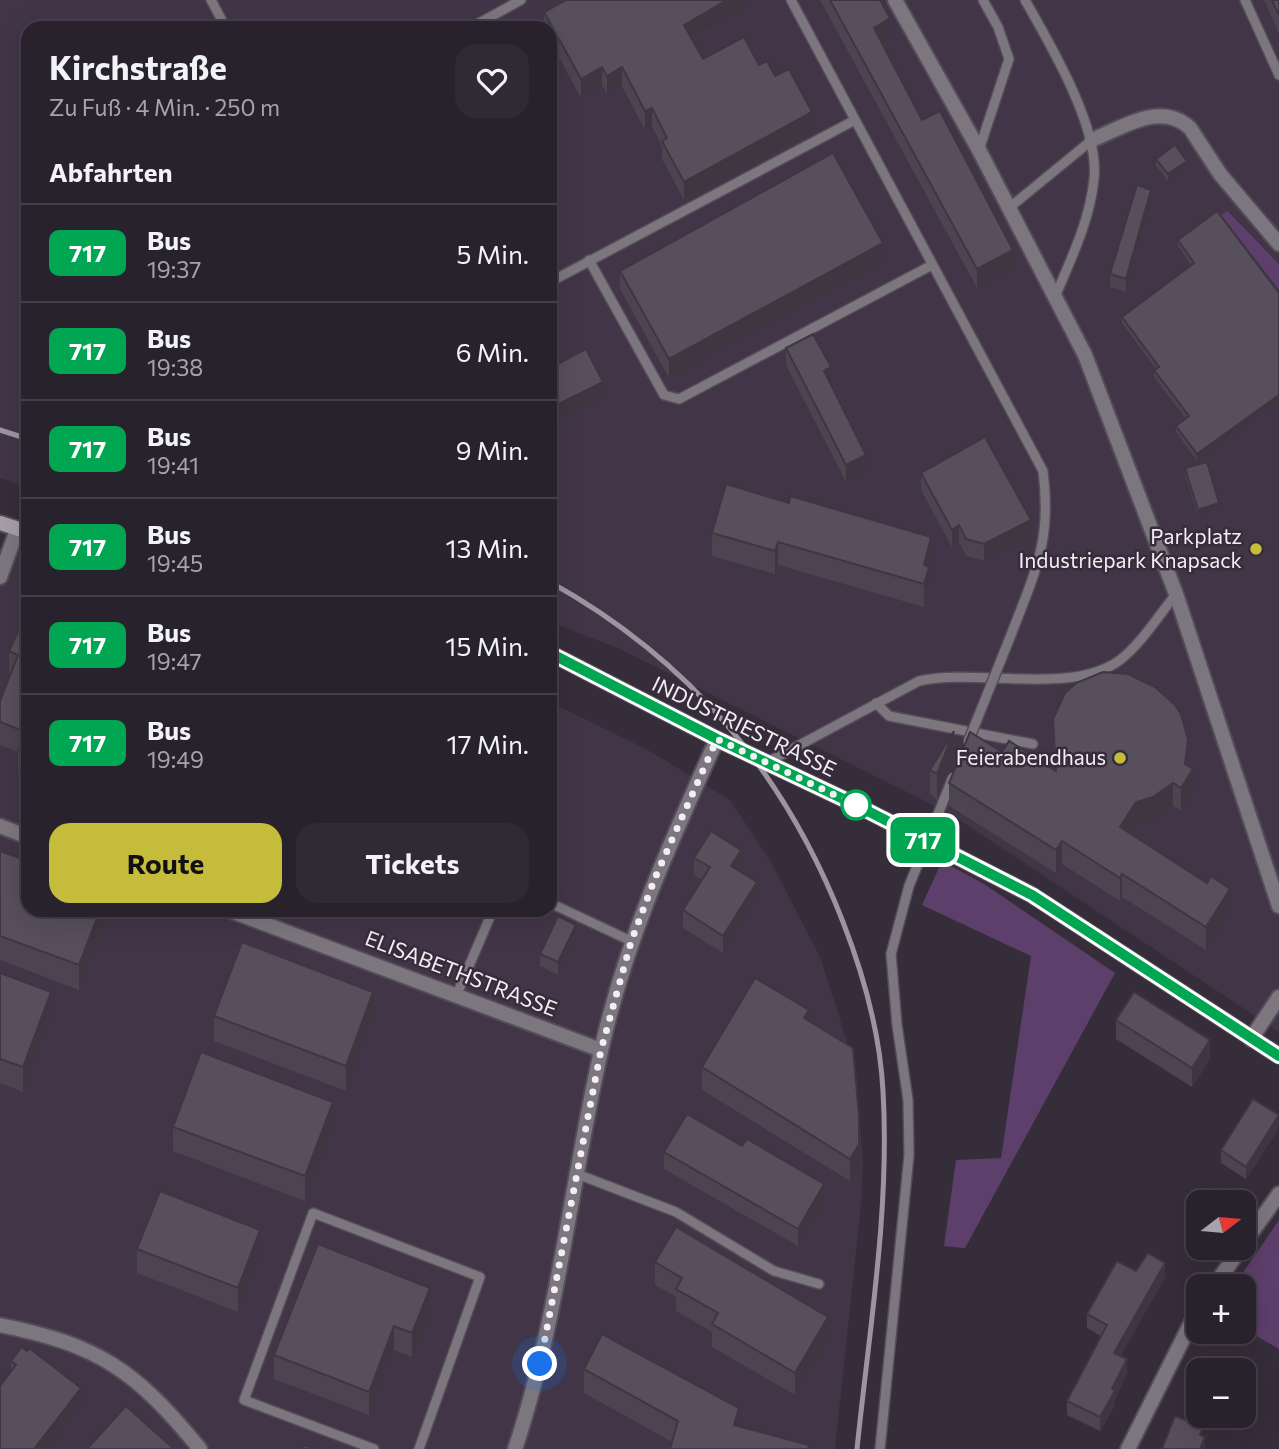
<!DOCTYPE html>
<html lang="de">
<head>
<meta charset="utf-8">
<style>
	body { margin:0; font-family:Commissioner,sans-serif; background:#302a34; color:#f1f3f6; height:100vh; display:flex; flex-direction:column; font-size:26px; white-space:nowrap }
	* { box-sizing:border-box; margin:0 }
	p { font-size:23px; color:#a5a4a9 }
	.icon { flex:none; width:38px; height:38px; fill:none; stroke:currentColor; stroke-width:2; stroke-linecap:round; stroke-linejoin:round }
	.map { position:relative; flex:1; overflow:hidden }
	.panel { position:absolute; left:21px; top:21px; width:536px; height:896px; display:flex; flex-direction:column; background:#28222c; border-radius:21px; box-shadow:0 7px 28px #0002,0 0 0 2px #443f48 }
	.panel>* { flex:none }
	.badge { padding:0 14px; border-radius:10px; font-size:24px; line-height:46px }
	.needle { width:46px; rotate:74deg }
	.buttons { position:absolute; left:1186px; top:1190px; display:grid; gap:14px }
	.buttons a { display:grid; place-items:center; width:70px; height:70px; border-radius:14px; background:#28222c; box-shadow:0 7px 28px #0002,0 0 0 2px #443f48; font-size:35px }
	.you { position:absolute; width:35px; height:35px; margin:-18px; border:5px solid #fff; border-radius:50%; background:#1a73e8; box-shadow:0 0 0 10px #1a73e833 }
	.map>.badge { position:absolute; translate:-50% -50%; box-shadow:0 0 0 4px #fff }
	h2 { padding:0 28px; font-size:26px; line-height:63px }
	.round { display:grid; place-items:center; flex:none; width:74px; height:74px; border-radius:21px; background:#302a34 }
	.overview { display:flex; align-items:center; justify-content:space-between; height:119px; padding:0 28px }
	h1 { font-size:33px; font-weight:700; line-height:52px }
	.button { display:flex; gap:14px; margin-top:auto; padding:14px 28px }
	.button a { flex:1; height:80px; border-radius:21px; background:#c6bc3c; color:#111; font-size:28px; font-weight:700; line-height:80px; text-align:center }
	.button a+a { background:#302a34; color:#f1f3f6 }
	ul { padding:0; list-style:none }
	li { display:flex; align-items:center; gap:21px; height:98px; padding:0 28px; border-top:2px solid #443f48 }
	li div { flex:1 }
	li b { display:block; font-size:26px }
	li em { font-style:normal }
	li .badge { min-width:77px; font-weight:700; text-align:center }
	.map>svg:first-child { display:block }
	.built { fill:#413547 }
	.green { fill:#5d3f6b }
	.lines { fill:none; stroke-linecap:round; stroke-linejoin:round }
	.lane-casing { stroke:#544c58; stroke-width:12 }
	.street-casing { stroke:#544c58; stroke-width:18 }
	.secondary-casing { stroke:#544c58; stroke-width:18 }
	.lane { stroke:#7c777e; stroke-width:9 }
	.street { stroke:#7c777e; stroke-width:14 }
	.secondary { stroke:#a69faa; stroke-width:14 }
	.rail { stroke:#9c95a0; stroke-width:5 }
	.lane-bridge-casing { stroke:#544c58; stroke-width:12; stroke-linecap:butt }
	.lane-bridge { stroke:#7c777e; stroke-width:9 }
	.wall { fill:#4c4450 }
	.shaded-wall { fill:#3e3741 }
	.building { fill:#584f5d; stroke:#3e3741; stroke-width:2 }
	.line-casing { stroke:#fff; stroke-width:16 }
	.line { stroke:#00a651; stroke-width:10 }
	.walk { stroke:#f3edf6; stroke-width:7; stroke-dasharray:0 12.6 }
	.poi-dot { fill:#c6bc3c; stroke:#362d3a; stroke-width:2.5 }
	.stop-dot { fill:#fff; stroke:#00a651; stroke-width:3.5 }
	.labels { text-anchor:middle; stroke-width:5; stroke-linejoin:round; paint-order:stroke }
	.poi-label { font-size:21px; fill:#f3edf6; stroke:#362d3a; text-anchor:end }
	.street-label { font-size:21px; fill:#f3edf6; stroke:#362d3a }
</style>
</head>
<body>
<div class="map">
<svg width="1279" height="1449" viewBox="0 0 1279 1449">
	<rect width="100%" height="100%" fill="#362d3a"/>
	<g class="built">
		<polygon points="0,0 1279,0 1279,264 1229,211 1221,215 1279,290 1279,1032 949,813 620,649 550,622 550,28 28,28 28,488 0,478"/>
		<polygon points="0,548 28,558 28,910 550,910 550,702 648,750 730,800 771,862 821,959 855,1067 863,1163 861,1205 835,1449 0,1449"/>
	</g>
	<g class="green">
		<polygon points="1228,211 1279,264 1279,290 1221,215"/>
		<polygon points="942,861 984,884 1115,973 965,1248 944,1246 956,1160 1001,1158 1031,956 922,905"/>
		<polygon points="1279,1220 1279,1349 1244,1329 1244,1286 1234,1286"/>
	</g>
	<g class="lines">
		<defs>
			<g id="lane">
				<polyline points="211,0 226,28"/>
				<path d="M 791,0 L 1043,471 C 1052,541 1035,572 1011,635"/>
				<path d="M 1025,0 C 1050,44 1100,128 1094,179 C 1090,220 1071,259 1055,297"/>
				<polyline points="1245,0 1279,75"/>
				<polyline points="470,28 521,0"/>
				<polyline points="979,150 1009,59 998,27 983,0"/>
				<polyline points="1009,208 1092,140"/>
				<polyline points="589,260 664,395 679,399 932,265"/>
				<polyline points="550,282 855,120"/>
				<polyline points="876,703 889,716 1033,744"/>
				<path d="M 766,763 L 919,681 C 978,668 1071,696 1120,660 C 1141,644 1159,615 1176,594"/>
				<polyline points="550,903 631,941"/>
				<polyline points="457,994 493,910"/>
				<polyline points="577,1174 676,1212 774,1271 819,1284"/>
				<polyline points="374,1449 244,1400 313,1213 480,1277 419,1449"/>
				<polyline points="880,1449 909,1155 908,1100 897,1025 891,954 909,886"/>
			</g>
			<g id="street">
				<polyline points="895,0 979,150 1085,355 1176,594 1279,906"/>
				<path d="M 1092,140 C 1123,127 1161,101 1190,128 L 1220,174 L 1279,244"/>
				<polyline points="0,577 17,530"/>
				<polyline points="0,826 28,837"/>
				<polyline points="228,910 601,1050"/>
				<polyline points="1251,1039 1279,997"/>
				<polyline points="1244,1243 1279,1194"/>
				<polyline points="1214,1286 1241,1248"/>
				<path d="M 0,1325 C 100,1345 136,1371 200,1449"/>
				<path d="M 515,1449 C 558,1320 571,1183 601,1051 C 625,942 671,841 717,739"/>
				<polyline points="1128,1449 1199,1307"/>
			</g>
			<g id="secondary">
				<polyline points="0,523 28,532"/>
				<polyline points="550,653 717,739 854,804 1032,895 1279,1056"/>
			</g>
		</defs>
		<use href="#lane" class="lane-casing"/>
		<use href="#street" class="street-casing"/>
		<use href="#secondary" class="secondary-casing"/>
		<use href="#lane" class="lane"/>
		<use href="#street" class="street"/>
		<use href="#secondary" class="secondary"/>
		<g class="rail">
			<polyline points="0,430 28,439"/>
			<path d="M 550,582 C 690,660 785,773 843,922 C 864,976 880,1033 883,1091 C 890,1210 869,1331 857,1449"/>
		</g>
		<defs>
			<g id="lane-bridge">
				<polyline points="968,742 1011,635"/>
				<polyline points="909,886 953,777"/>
			</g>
		</defs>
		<use href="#lane-bridge" class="lane-bridge-casing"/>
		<use href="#lane-bridge" class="lane-bridge"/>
	</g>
	<g class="wall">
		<polygon points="746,0 746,8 692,39 703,59 759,65 775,76 812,131 684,200 662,159 662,147 652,126 645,130 622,86 607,94 602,85 581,98 550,41 550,28 544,28 544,12"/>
		<polygon points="820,0 880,0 890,37 882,42 922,120 1013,268 977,288"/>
		<polygon points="1264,0 1279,0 1279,34"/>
		<polygon points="1156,159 1187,167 1168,181 1156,166"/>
		<polygon points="1151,202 1126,292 1110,287 1110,274"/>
		<polygon points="1178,240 1279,293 1279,401 1197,461 1176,432 1176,426 1186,419 1154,377 1154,370 1156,369 1122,323 1122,317 1191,265 1178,246"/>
		<polygon points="883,262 669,378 620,289 620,271"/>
		<polygon points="786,348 831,384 866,471 846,482 786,365"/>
		<polygon points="550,368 603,401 555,425 550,413"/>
		<polygon points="1185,468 1219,509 1198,516 1185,475"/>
		<polygon points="921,473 1031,537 984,561 966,556 959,542 952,547 921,490"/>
		<polygon points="712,533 931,560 929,569 929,589 924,607 778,565 775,574 712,556"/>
		<polygon points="28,610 28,777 18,773 18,752 0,745 0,701 10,674 9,674 9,651"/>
		<polygon points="1053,719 1188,763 1193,792 1181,811 1173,806 1153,820 1136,826 1130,834 1230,912 1206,950 1122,897 1120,901 1062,864 1056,873 949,806 949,783 1002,752 1054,770"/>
		<polygon points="954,755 937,799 930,794 930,770"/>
		<polygon points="0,851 107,910 107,916 79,990 0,960"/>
		<polygon points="694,858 741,868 739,871 757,900 723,953 683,928 683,910 702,880 694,875"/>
		<polygon points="576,937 558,975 540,966 540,954"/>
		<polygon points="0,973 51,1017 23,1092 0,1083"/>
		<polygon points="214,1016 373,1016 346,1091 214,1041"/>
		<polygon points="1116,1020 1210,1059 1192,1087 1116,1039"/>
		<polygon points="809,1021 859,1139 859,1167 850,1181 702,1090 702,1067"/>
		<polygon points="173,1127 333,1127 305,1201 173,1151"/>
		<polygon points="1279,1128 1246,1179 1221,1163 1221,1150"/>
		<polygon points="664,1152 824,1201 798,1246 664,1169"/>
		<polygon points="137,1249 260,1255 238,1312 137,1273"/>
		<polygon points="655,1262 828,1339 795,1395 712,1347 712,1332 676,1311 676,1297 655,1285"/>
		<polygon points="1136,1271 1165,1278 1120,1356 1127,1373 1115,1399 1115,1405 1100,1431 1067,1415 1067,1401 1101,1336 1087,1328 1087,1314"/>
		<polygon points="430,1312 412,1357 394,1350 369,1415 274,1379 274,1355"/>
		<polygon points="11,1361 81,1405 48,1449 0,1449 11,1372"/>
		<polygon points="584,1369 739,1426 672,1442 584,1393"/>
	</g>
	<g class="shaded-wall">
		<polygon points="727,0 746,0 746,8 684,43 684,25"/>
		<polygon points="890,18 890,37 874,47 874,28"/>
		<polygon points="602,67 602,85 581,98 581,79"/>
		<polygon points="622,67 622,86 607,94 607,76"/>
		<polygon points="652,108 652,126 645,130 645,111"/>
		<polygon points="812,112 812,131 684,200 684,182"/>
		<polygon points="1187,161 1187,167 1168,181 1168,174"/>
		<polygon points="1151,190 1151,202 1126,292 1126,279"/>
		<polygon points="883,243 883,262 669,378 669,359"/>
		<polygon points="1013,250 1013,268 977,288 977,269"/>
		<polygon points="831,367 831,383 824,371"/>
		<polygon points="603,382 603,401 555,425 555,406"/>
		<polygon points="1279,395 1279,401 1197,461 1197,454"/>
		<polygon points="866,455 866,471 846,482 846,465"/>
		<polygon points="1219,503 1219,509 1198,516 1198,510"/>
		<polygon points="1031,520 1031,537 984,561 984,544"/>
		<polygon points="959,525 959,542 952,547 952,530"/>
		<polygon points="931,537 931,560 929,569 929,589 924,607 924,565"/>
		<polygon points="778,542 778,565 775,574 775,551"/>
		<polygon points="954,731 954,755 937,799 937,774"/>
		<polygon points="1188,740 1188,763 1186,781 1193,769 1193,792 1181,811 1181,788"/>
		<polygon points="1173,783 1173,806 1153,820 1136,826 1120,851 1120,827 1136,802"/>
		<polygon points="1062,841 1062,864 1056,873 1056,850"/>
		<polygon points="741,850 741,868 731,883 731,866"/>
		<polygon points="1122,874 1122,897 1120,901 1120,878"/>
		<polygon points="757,882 757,900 723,953 723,936"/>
		<polygon points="1230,889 1230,912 1206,950 1206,927"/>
		<polygon points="100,910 107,910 107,916 79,990 79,965"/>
		<polygon points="576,925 576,937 558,975 558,962"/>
		<polygon points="51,992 51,1017 23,1092 23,1067"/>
		<polygon points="373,992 373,1016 346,1091 346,1066"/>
		<polygon points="809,1010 809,1032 804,1018"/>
		<polygon points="1210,1040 1210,1059 1192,1087 1192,1068"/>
		<polygon points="333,1102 333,1127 305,1201 305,1176"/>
		<polygon points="1279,1115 1279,1128 1246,1179 1246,1167"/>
		<polygon points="859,1116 859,1167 850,1181 850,1159"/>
		<polygon points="824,1184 824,1201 798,1246 798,1229"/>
		<polygon points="260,1230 260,1255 238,1312 238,1288"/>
		<polygon points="1165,1263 1165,1278 1114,1367 1114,1353"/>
		<polygon points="430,1288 430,1312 412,1357 412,1333"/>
		<polygon points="828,1317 828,1339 795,1395 795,1373"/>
		<polygon points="394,1326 394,1350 369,1415 369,1392"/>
		<polygon points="1127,1359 1127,1373 1115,1399 1115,1405 1100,1431 1100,1417"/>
		<polygon points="81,1388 81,1405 48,1449 34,1449"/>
		<polygon points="739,1408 739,1432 734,1425"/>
		<polygon points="1205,1437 1205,1449 1200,1449"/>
	</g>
	<g class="building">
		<polygon points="566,0 727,0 684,25 703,59 744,37 759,65 767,61 775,76 789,69 812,112 684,182 662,141 667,138 652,108 645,111 622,67 607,76 602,67 581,79 544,12"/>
		<polygon points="830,0 880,0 890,18 874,28 922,120 940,111 1013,250 977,269"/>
		<polygon points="1272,0 1279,0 1279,15"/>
		<polygon points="210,23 213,28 202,28"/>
		<polygon points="1175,145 1187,161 1168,174 1156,159"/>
		<polygon points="833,153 883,243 669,359 620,271"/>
		<polygon points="1137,185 1151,190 1126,279 1110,274"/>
		<polygon points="1217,211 1279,293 1279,395 1197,454 1176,426 1189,416 1154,370 1159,367 1122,317 1194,263 1178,240"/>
		<polygon points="813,334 831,367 824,371 866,455 846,465 786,348"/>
		<polygon points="586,349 603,382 555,406 550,395 550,368"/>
		<polygon points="985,437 1031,520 984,544 966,539 959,525 952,530 921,473"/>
		<polygon points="1207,462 1219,503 1198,510 1185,468"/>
		<polygon points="726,484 789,503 790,496 931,537 924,565 929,567 924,584 778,542 775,551 712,533"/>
		<polygon points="28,610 28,754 18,750 26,732 0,722 0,701 18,655 9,651"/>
		<polygon points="1103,672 1128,674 1155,687 1174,704 1181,714 1188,740 1185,764 1193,769 1181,788 1173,783 1153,797 1136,802 1120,827 1207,883 1211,876 1230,889 1206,927 1122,874 1120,878 1062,841 1056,850 949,783 970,732 1002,752 1009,741 1056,771 1053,719 1065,693 1076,683"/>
		<polygon points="954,731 937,774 930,770"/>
		<polygon points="711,831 741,850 731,866 757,882 723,936 683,910 710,867 694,858"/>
		<polygon points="0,851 28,861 28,910 100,910 79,965 0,936"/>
		<polygon points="558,916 576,925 558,962 540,954"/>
		<polygon points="242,942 373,992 346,1066 214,1016"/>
		<polygon points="0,973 51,992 23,1067 0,1059"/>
		<polygon points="755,978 809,1010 804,1018 853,1048 859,1116 859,1144 850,1159 702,1067"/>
		<polygon points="1134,992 1210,1040 1192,1068 1116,1020"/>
		<polygon points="201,1052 333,1102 305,1176 173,1127"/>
		<polygon points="1253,1099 1279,1115 1246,1167 1221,1150"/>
		<polygon points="687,1114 742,1146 747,1139 824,1184 798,1229 664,1152"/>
		<polygon points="160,1191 260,1230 238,1288 137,1249"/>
		<polygon points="676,1227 828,1317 795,1373 712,1324 718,1313 676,1289 682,1278 655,1262"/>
		<polygon points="318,1244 430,1288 412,1333 394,1326 369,1392 274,1355"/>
		<polygon points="1148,1253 1165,1263 1114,1353 1127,1359 1112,1389 1115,1391 1100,1417 1067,1401 1107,1325 1087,1314 1117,1261 1136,1271"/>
		<polygon points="602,1334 739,1408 734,1425 809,1445 808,1449 670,1449 678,1421 584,1369"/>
		<polygon points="22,1347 27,1351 29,1348 81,1388 34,1449 0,1449 0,1386 16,1365 11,1361"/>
		<polygon points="126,1406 174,1449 87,1449"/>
		<polygon points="1175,1416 1203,1427 1200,1435 1205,1437 1200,1449 1162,1449"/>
		<polygon points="304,1445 315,1449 303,1449"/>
	</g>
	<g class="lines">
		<defs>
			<polyline id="line" points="550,653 717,739 854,804 1032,895 1279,1056"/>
		</defs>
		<use href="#line" class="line-casing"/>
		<use href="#line" class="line"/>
		<polyline class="walk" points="540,1364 601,1050 631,942 655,878 717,739 856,805"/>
	</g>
	<g class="poi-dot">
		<circle cx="1256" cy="549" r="7"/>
		<circle cx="1120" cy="758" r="7"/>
	</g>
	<circle class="stop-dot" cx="856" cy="805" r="14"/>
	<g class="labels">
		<g class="poi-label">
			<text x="1242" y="544">Parkplatz<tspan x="1242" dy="24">Industriepark Knapsack</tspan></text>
			<text x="1106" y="765">Feierabendhaus</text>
		</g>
		<g class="street-label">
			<text transform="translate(744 727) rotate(26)" y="7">INDUSTRIESTRASSE</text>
			<text transform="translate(461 974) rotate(21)" y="7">ELISABETHSTRASSE</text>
		</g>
	</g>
</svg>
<div class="buttons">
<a><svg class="needle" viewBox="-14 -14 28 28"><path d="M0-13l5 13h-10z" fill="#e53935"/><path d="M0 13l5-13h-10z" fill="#a5a4a9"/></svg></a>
<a>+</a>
<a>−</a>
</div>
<div class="you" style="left:540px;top:1364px"></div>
<b class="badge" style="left:923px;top:840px;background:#00a651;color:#fff">717</b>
<section class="panel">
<div class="overview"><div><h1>Kirchstraße</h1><p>Zu Fuß · 4 Min. · 250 m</p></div><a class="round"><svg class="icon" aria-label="heart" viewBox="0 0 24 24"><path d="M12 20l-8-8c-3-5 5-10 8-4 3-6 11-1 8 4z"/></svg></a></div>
<h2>Abfahrten</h2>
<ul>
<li><span class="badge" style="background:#00a651;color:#fff">717</span><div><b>Bus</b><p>19:37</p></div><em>5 Min.</em></li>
<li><span class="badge" style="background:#00a651;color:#fff">717</span><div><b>Bus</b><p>19:38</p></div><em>6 Min.</em></li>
<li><span class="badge" style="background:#00a651;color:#fff">717</span><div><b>Bus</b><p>19:41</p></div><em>9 Min.</em></li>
<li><span class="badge" style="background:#00a651;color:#fff">717</span><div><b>Bus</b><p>19:45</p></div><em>13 Min.</em></li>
<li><span class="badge" style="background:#00a651;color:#fff">717</span><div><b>Bus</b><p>19:47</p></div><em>15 Min.</em></li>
<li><span class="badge" style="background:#00a651;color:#fff">717</span><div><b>Bus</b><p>19:49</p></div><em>17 Min.</em></li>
</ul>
<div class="button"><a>Route</a><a>Tickets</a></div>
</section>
</div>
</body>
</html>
